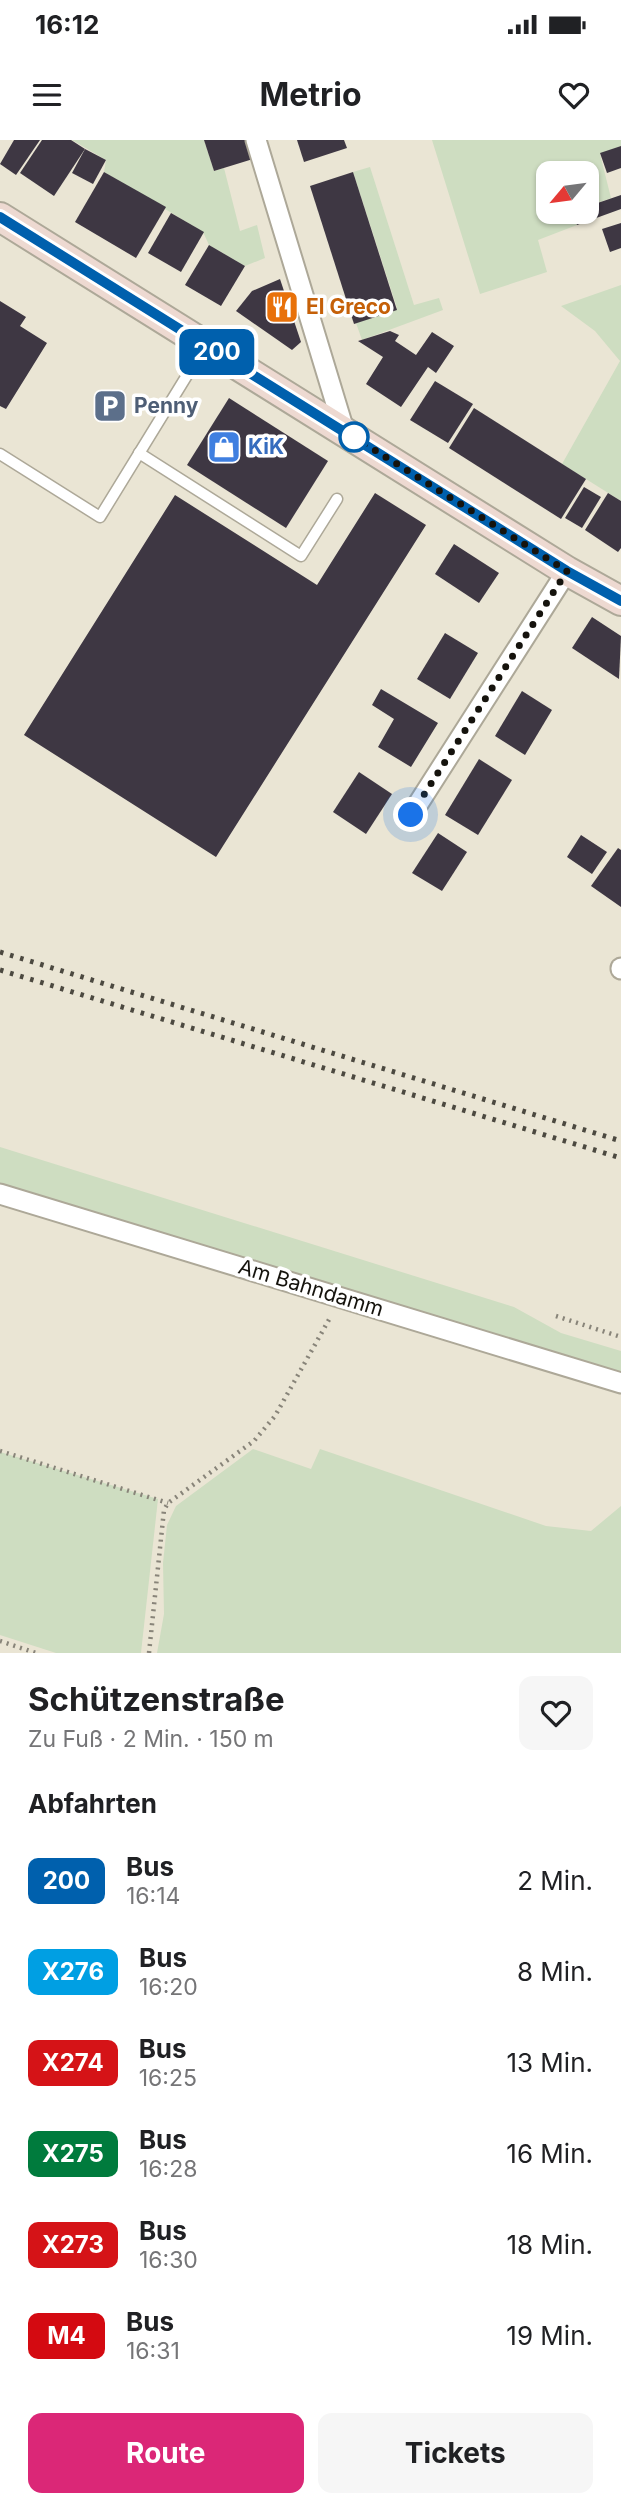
<!DOCTYPE html>
<html lang="de">
<head>
<meta charset="utf-8">
<style>
	body { margin:0; font-family:Inter,sans-serif; background:#f6f6f6; color:#202124; height:100vh; display:flex; flex-direction:column; font-size:26px; white-space:nowrap }
	* { box-sizing:border-box; margin:0 }
	p { font-size:23px; color:#757577 }
	.icon { flex:none; width:38px; height:38px; fill:none; stroke:currentColor; stroke-width:2; stroke-linecap:round; stroke-linejoin:round }
	.map { position:relative; height:1513px; overflow:hidden }
	.details { display:flex; flex-direction:column; background:#fff; flex:1 }
	.details>* { flex:none }
	.badge { padding:0 14px; border-radius:10px; font-size:24px; line-height:46px }
	.needle { width:46px; rotate:241deg }
	.fabs { position:absolute; left:536px; top:21px; display:grid; gap:14px }
	.fabs a { display:grid; place-items:center; width:63px; height:63px; border-radius:14px; background:#fff; box-shadow:0 2px 5px #0004; font-size:35px }
	.you { position:absolute; width:35px; height:35px; margin:-18px; border:5px solid #fff; border-radius:50%; background:#1a73e8; box-shadow:0 0 0 10px #1a73e833 }
	.map>.badge { position:absolute; translate:-50% -50%; box-shadow:0 0 0 4px #fff }
	h2 { padding:0 28px; font-size:26px; line-height:63px }
	.round { display:grid; place-items:center; flex:none; width:74px; height:74px; border-radius:14px; background:#f6f6f6 }
	.head { display:flex; align-items:center; justify-content:space-between; height:119px; padding:0 28px }
	h1 { font-size:33px; font-weight:700; line-height:52px }
	.button { display:flex; gap:14px; margin-top:auto; padding:14px 28px }
	.button a { flex:1; height:80px; border-radius:14px; background:#db2777; color:#fff; font-size:28px; font-weight:700; line-height:80px; text-align:center }
	.button a+a { background:#f6f6f6; color:#202124 }
	ul { padding:0; list-style:none }
	li { display:flex; align-items:center; gap:21px; height:91px; padding:0 28px }
	li div { flex:1 }
	li b { display:block; font-size:26px }
	li em { font-style:normal }
	li .badge { min-width:77px; font-weight:700; text-align:center }
	.status { display:flex; justify-content:space-between; align-items:center; height:49px; padding:0 35px; background:#fff; direction:ltr }
	.status svg { height:19px; fill:currentColor }
	header { display:flex; justify-content:space-between; align-items:center; height:91px; padding:0 28px; background:#fff; font-size:32px; font-weight:700 }
	.map>svg:first-child { display:block }
	.green { fill:#ceddc1 }
	.building { fill:#3e3743 }
	.lines { fill:none; stroke-linecap:round; stroke-linejoin:round }
	.lane-casing { stroke:#ada898; stroke-width:13 }
	.street-casing { stroke:#ada898; stroke-width:23 }
	.secondary-casing { stroke:#ada898; stroke-width:32 }
	.path { stroke:#888479; stroke-width:4.5; stroke-dasharray:2 5; stroke-linecap:butt }
	.lane { stroke:#fff; stroke-width:10 }
	.street { stroke:#fff; stroke-width:19 }
	.secondary { stroke:#edd9d1; stroke-width:28 }
	.rail { stroke:#4c4940; stroke-width:5; stroke-dasharray:3.5 7; stroke-linecap:butt }
	.line-casing { stroke:#fff; stroke-width:16 }
	.line { stroke:#0060ad; stroke-width:10 }
	.walk { stroke:#15130d; stroke-width:7; stroke-dasharray:0 12.6 }
	.stop-dot { fill:#fff; stroke:#0060ad; stroke-width:3.5 }
	.labels { text-anchor:middle; stroke-width:7; stroke-linejoin:round; paint-order:stroke }
	.food-label { font-size:21px; font-weight:bold; fill:#c56008; stroke:#fff; text-anchor:start }
	.service-label { font-size:21px; font-weight:bold; fill:#4e5e75; stroke:#fff; text-anchor:start }
	.shop-label { font-size:21px; font-weight:bold; fill:#366cbe; stroke:#fff; text-anchor:start }
	.street-label { font-size:21px; fill:#15130d; stroke:#fff }
</style>
</head>
<body>
<div class="status"><b>16:12</b><svg viewBox="0 0 49 12"><path d="M0 12V9h3v3zM5 12V6h3v6zM10 12V3h3v9zM15 12V0h3v12zM26 1h20v11H26zM47 4h2v5h-2z"/></svg></div>
<header><svg class="icon" aria-label="menu" viewBox="0 0 24 24"><path d="M4 6h16M4 12h16M4 18h16"/></svg>Metrio<svg class="icon" aria-label="heart" viewBox="0 0 24 24"><path d="M12 20l-8-8c-3-5 5-10 8-4 3-6 11-1 8 4z"/></svg></header>
<div class="map">
<svg width="621" height="1513" viewBox="0 0 621 1513">
	<rect width="100%" height="100%" fill="#eae5d4"/>
	<g class="green">
		<polygon points="72,0 204,0 214,31 224,28 240,91 257,85 265,118 245,126 209,105 203,92 104,32 106,20"/>
		<polygon points="432,0 621,0 621,6 600,14 611,58 586,67 586,33 548,33 548,72 572,72 577,85 538,100 547,132 480,154"/>
		<polygon points="370,27 414,165 439,158 443,170 362,200 356,183 397,168 353,32"/>
		<polygon points="621,145 621,361 562,324 620,221 595,191 561,166"/>
		<polygon points="0,1007 514,1167 561,1193 621,1211 621,1234 0,1044"/>
		<polygon points="253,1309 311,1329 320,1309 546,1386 591,1391 621,1366 621,1513 157,1513 164,1474 163,1423 167,1385 176,1366"/>
		<polygon points="0,1312 158,1359 141,1513 56,1513 0,1495"/>
	</g>
	<g class="building">
		<polygon points="14,0 40,0 16,35 0,24"/>
		<polygon points="42,0 71,0 85,9 54,56 20,33"/>
		<polygon points="204,0 247,0 253,19 214,31"/>
		<polygon points="297,0 344,0 347,8 304,22"/>
		<polygon points="621,6 621,28 607,33 600,13"/>
		<polygon points="85,9 106,20 93,44 72,33"/>
		<polygon points="104,32 166,67 136,118 75,82"/>
		<polygon points="353,32 397,170 354,184 310,46"/>
		<polygon points="621,55 621,69 577,85 572,72 586,72 586,67"/>
		<polygon points="171,73 204,92 181,132 148,113"/>
		<polygon points="621,83 621,108 610,112 602,89"/>
		<polygon points="209,105 245,126 221,166 185,145"/>
		<polygon points="280,139 301,202 292,210 236,171 252,151"/>
		<polygon points="0,161 26,177 20,186 47,203 6,269 0,266"/>
		<polygon points="390,191 399,195 395,201 416,215 432,192 454,206 436,233 428,227 401,267 366,244 383,217 358,201"/>
		<polygon points="435,241 473,264 448,303 410,280"/>
		<polygon points="229,258 328,321 286,388 187,325"/>
		<polygon points="474,268 586,339 561,379 449,308"/>
		<polygon points="584,347 601,357 582,388 565,378"/>
		<polygon points="375,353 426,385 216,717 24,595 175,355 317,445"/>
		<polygon points="608,353 621,361 621,408 618,412 585,390"/>
		<polygon points="454,404 499,433 479,463 435,434"/>
		<polygon points="592,477 621,496 619,539 572,508"/>
		<polygon points="445,493 478,513 450,559 417,539"/>
		<polygon points="381,549 438,583 411,627 378,607 394,579 372,565"/>
		<polygon points="522,551 552,570 525,615 495,596"/>
		<polygon points="479,619 512,640 478,695 445,675"/>
		<polygon points="359,632 392,654 366,694 333,672"/>
		<polygon points="438,693 467,712 442,751 412,733"/>
		<polygon points="581,695 607,712 592,734 567,717"/>
		<polygon points="618,708 621,710 621,767 591,746"/>
	</g>
	<g class="lines">
		<defs>
			<g id="lane">
				<polyline points="139,313 301,416 337,359"/>
				<polyline points="0,314 100,377 205,206"/>
			</g>
			<g id="street">
				<polyline points="256,0 344,290"/>
				<polyline points="411,675 567,431"/>
				<polyline points="621,829 621,828"/>
				<polyline points="0,1054 621,1243"/>
			</g>
			<polyline id="secondary" points="0,77 567,431 621,461"/>
		</defs>
		<use href="#lane" class="lane-casing"/>
		<use href="#street" class="street-casing"/>
		<use href="#secondary" class="secondary-casing"/>
		<g class="path">
			<polyline points="556,1176 621,1197"/>
			<polyline points="0,1311 168,1363"/>
			<polyline points="0,1501 36,1513"/>
			<polyline points="149,1513 164,1370 168,1363 254,1301 275,1276 331,1176"/>
		</g>
		<use href="#lane" class="lane"/>
		<use href="#street" class="street"/>
		<use href="#secondary" class="secondary"/>
		<g class="rail">
			<polyline points="0,812 621,1001"/>
			<polyline points="0,830 621,1018"/>
		</g>
	</g>
	<g class="lines">
		<defs>
			<polyline id="line" points="0,77 567,431 621,461"/>
		</defs>
		<use href="#line" class="line-casing"/>
		<use href="#line" class="line"/>
		<polyline class="walk" points="354,297 567,431 411,675"/>
	</g>
	<defs>
		<symbol id="restaurant-square" viewBox="-11 -11 22 22"><rect x="-9" y="-9" width="18" height="18" rx="4" fill="#e8710a" stroke="#fff"/><path d="M-5-6h1v4h1v-4h1v4h1v-4h1v5L-1.5 .5V6h-2V.5L-5-1ZM5-6V6H3V1.5H1.5Q1.5-4 5-6Z" fill="#fff"/></symbol>
		<symbol id="parking-square" viewBox="-11 -11 22 22"><rect x="-9" y="-9" width="18" height="18" rx="4" fill="#5c6f8a" stroke="#fff"/><path d="M-3.5-5.5H1a3.5 3.5 0 0 1 0 7H-1V5.5H-3.5ZM-1-3.4V-.6H.8a1.4 1.4 0 0 0 0-2.8Z" fill="#fff"/></symbol>
		<symbol id="shop-square" viewBox="-11 -11 22 22"><rect x="-9" y="-9" width="18" height="18" rx="4" fill="#3f7fe0" stroke="#fff"/><path d="M-5-2.5h2.3a2.7 3.5 0 0 1 5.4 0H5L5.5 6h-11ZM-1.5-2.5h3a1.5 2.3 0 0 0-3 0Z" fill="#fff"/></symbol>
	</defs>
	<g fill-rule="evenodd">
		<use href="#restaurant-square" x="263" y="148" width="38" height="38"/>
		<use href="#parking-square" x="91" y="247" width="38" height="38"/>
		<use href="#shop-square" x="205" y="288" width="38" height="38"/>
	</g>
	<circle class="stop-dot" cx="354" cy="297" r="14"/>
	<g class="labels">
		<g class="food-label">
			<text x="306" y="174">El Greco</text>
		</g>
		<g class="service-label">
			<text x="134" y="273">Penny</text>
		</g>
		<g class="shop-label">
			<text x="248" y="314">KiK</text>
		</g>
		<g class="street-label">
			<text transform="translate(311 1148) rotate(17)" y="7">Am Bahndamm</text>
		</g>
	</g>
</svg>
<div class="fabs">
<a><svg class="needle" viewBox="-14 -14 28 28"><path d="M0-13l5 13h-10z" fill="#e53935"/><path d="M0 13l5-13h-10z" fill="#757577"/></svg></a>
</div>
<div class="you" style="left:411px;top:675px"></div>
<b class="badge" style="left:217px;top:212px;background:#0060ad;color:#fff">200</b>
</div>
<section class="details">
<div class="head"><div><h1>Schützenstraße</h1><p>Zu Fuß · 2 Min. · 150 m</p></div><a class="round"><svg class="icon" aria-label="heart" viewBox="0 0 24 24"><path d="M12 20l-8-8c-3-5 5-10 8-4 3-6 11-1 8 4z"/></svg></a></div>
<h2>Abfahrten</h2>
<ul>
<li><span class="badge" style="background:#0060ad;color:#fff">200</span><div><b>Bus</b><p>16:14</p></div><em>2 Min.</em></li>
<li><span class="badge" style="background:#009fe3;color:#fff">X276</span><div><b>Bus</b><p>16:20</p></div><em>8 Min.</em></li>
<li><span class="badge" style="background:#d51317;color:#fff">X274</span><div><b>Bus</b><p>16:25</p></div><em>13 Min.</em></li>
<li><span class="badge" style="background:#007b3d;color:#fff">X275</span><div><b>Bus</b><p>16:28</p></div><em>16 Min.</em></li>
<li><span class="badge" style="background:#d51317;color:#fff">X273</span><div><b>Bus</b><p>16:30</p></div><em>18 Min.</em></li>
<li><span class="badge" style="background:#d40a11;color:#fff">M4</span><div><b>Bus</b><p>16:31</p></div><em>19 Min.</em></li>
</ul>
<div class="button"><a>Route</a><a>Tickets</a></div>
</section>
</body>
</html>
